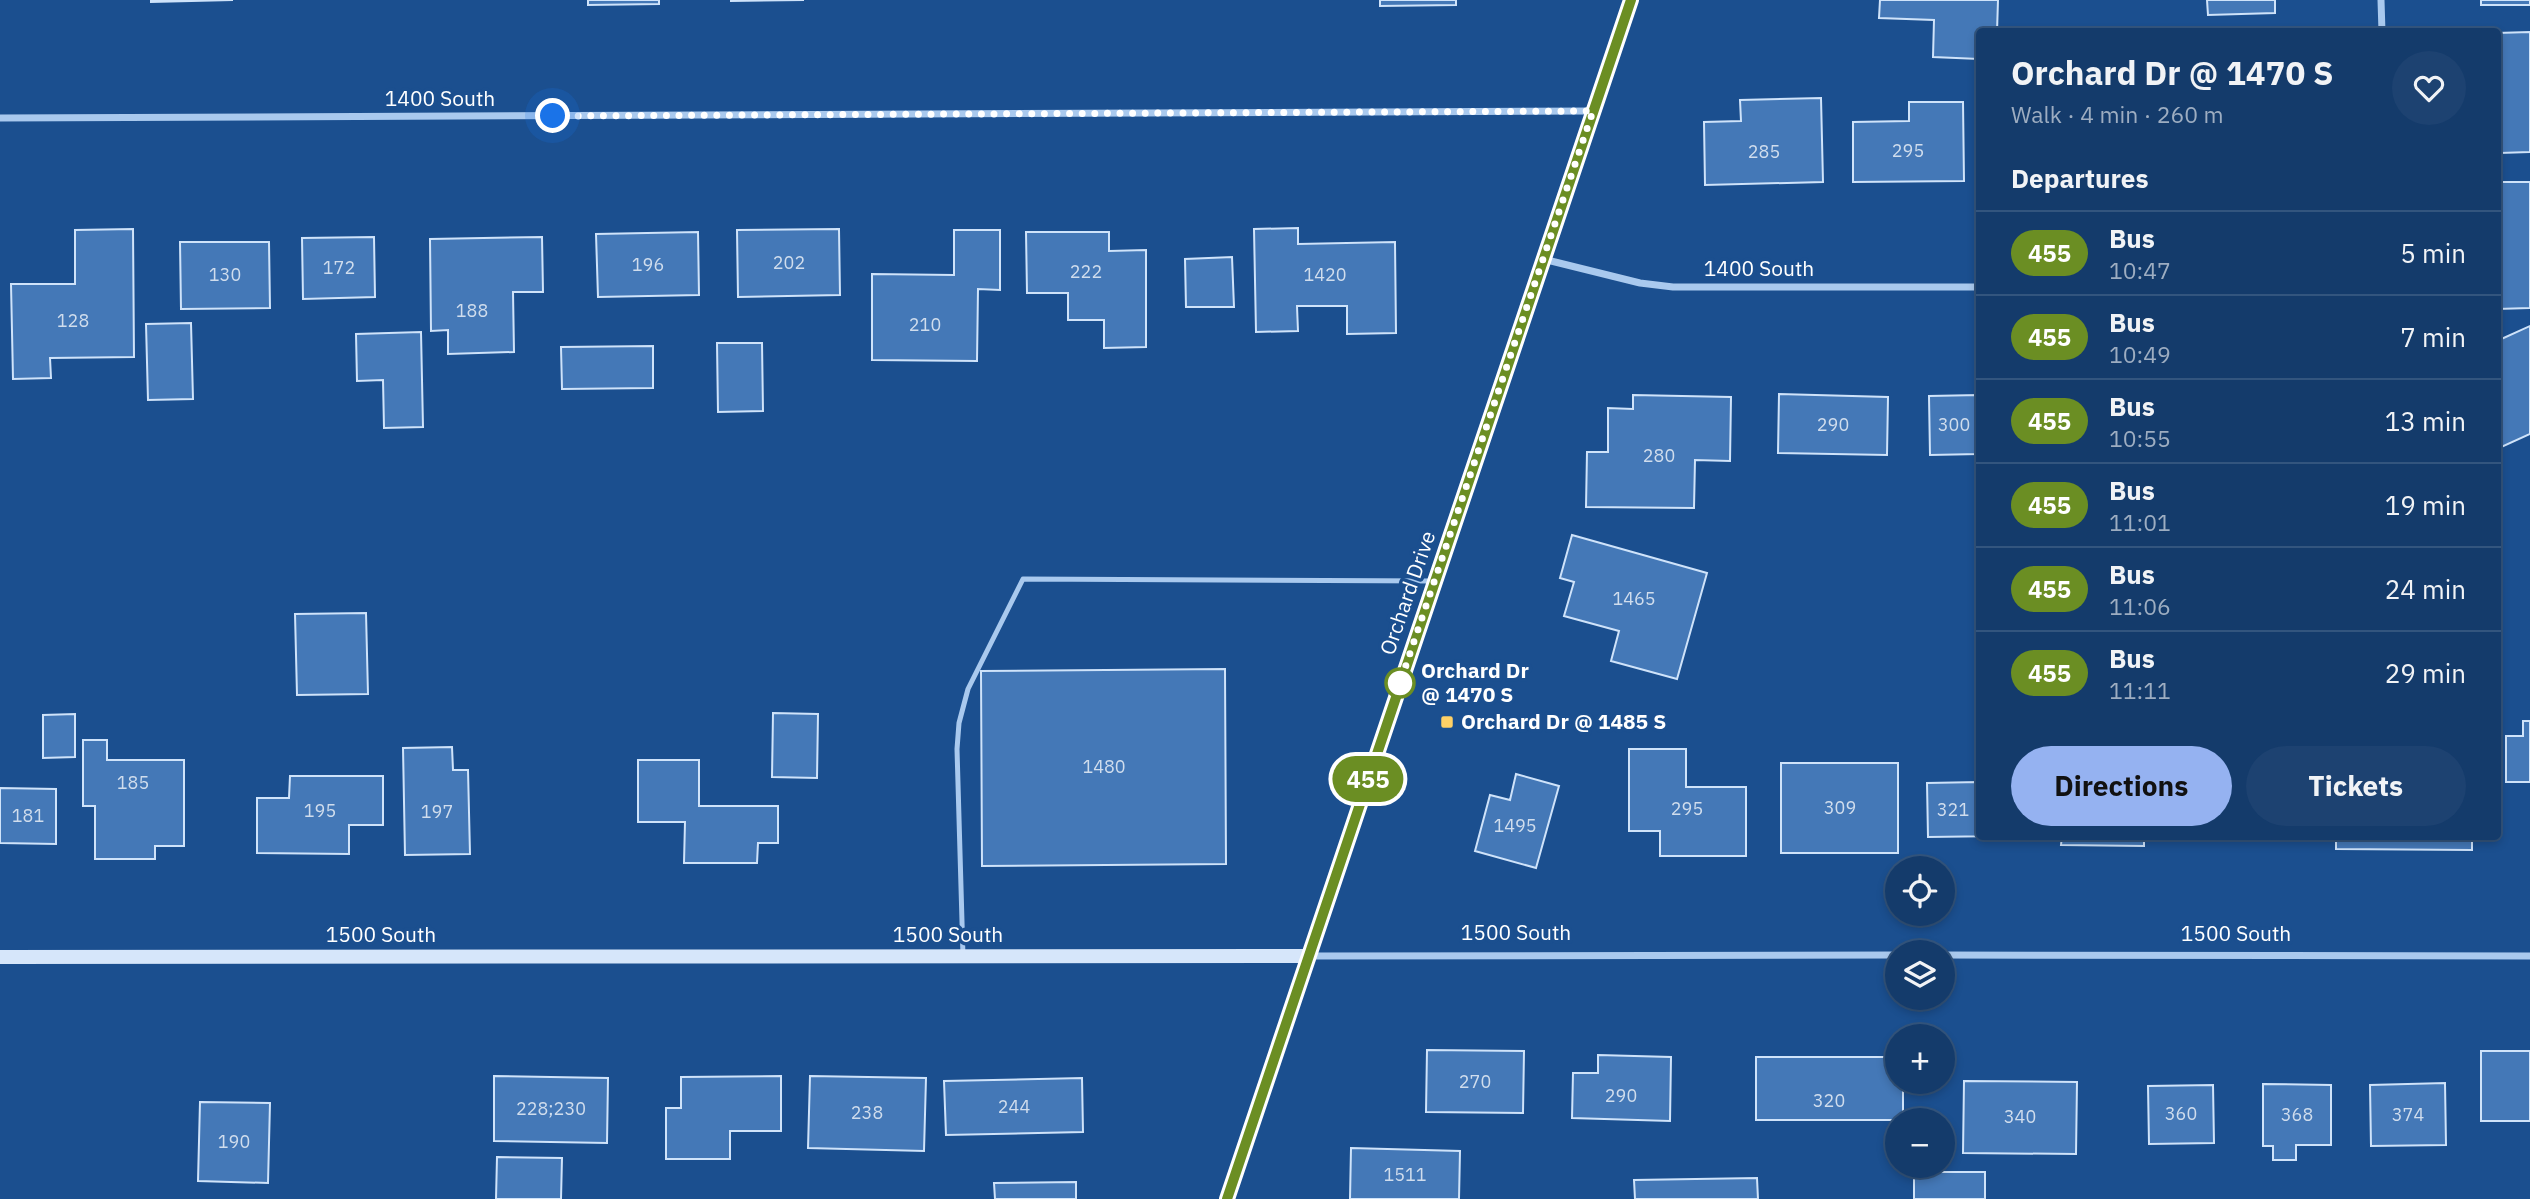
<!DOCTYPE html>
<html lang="en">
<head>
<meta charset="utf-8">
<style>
	body { margin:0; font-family:"IBM Plex Sans",sans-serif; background:#1d4271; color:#f1f3f6; height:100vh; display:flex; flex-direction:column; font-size:26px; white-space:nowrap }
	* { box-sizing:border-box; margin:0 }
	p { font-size:23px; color:#9dadc1 }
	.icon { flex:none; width:38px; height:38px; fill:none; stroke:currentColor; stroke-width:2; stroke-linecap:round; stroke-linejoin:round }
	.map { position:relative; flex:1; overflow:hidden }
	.details { position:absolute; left:1976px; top:28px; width:525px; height:812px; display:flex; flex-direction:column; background:#143b6b; border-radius:7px; box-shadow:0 4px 10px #0003,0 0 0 2px #33557e }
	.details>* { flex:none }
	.badge { padding:0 14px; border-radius:23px; font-size:24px; line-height:46px }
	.controls { position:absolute; left:1885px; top:856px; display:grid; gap:14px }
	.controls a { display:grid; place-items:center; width:70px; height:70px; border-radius:50%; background:#143b6b; box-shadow:0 4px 10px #0003,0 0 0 2px #33557e; font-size:35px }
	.you { position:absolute; width:35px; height:35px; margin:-18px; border:5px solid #fff; border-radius:50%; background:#1a73e8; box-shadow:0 0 0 10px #1a73e833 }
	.map>.badge { position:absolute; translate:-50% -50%; box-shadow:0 0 0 4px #fff }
	h2 { padding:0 35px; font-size:26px; line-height:63px }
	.round { display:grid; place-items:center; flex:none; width:74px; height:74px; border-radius:37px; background:#1d4271 }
	.head { display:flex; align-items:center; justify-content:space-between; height:119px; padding:0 35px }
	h1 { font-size:33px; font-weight:700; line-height:52px }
	.cta { display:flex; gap:14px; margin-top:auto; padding:14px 35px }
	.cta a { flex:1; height:80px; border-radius:42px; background:#95b2f1; color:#111; font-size:28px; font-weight:700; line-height:80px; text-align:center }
	.cta a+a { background:#1d4271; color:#f1f3f6 }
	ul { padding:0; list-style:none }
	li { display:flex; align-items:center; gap:21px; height:84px; padding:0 35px; border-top:2px solid #33557e }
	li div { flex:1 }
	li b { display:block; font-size:26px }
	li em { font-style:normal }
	li .badge { min-width:77px; font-weight:700; text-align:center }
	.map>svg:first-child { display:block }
	.building { fill:#4478b7; stroke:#cfe3fa; stroke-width:2 }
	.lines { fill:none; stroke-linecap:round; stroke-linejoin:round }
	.lane { stroke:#a9c9ee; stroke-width:5 }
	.street { stroke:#a9c9ee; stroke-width:7 }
	.secondary { stroke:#d6e6fa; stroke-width:14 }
	.line-casing { stroke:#fff; stroke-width:16 }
	.line { stroke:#6b8e23; stroke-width:10 }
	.walk { stroke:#fff; stroke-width:7; stroke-dasharray:0 12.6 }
	.stop-dot { fill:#fff; stroke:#6b8e23; stroke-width:3.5 }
	.poi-dot { fill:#ffd166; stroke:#1b4f8f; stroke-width:2.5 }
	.labels { text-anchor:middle; stroke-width:7; stroke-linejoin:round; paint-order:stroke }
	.number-label { font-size:18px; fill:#d0dded }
	.street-label { font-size:21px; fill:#fff; stroke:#1b4f8f }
	.stop-label { font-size:21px; font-weight:bold; fill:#fff; stroke:#1b4f8f; text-anchor:start }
	.poi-label { font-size:21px; font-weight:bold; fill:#fff; stroke:#1b4f8f; text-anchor:start }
</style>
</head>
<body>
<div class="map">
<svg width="2530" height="1199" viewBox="0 0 2530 1199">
	<rect width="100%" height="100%" fill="#1b4f8f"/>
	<g class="building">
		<polygon points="151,0 233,0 151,2"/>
		<polygon points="588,0 659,0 659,4 588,5"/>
		<polygon points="731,0 804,0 731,1"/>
		<polygon points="1380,0 1456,0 1456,5 1380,6"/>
		<polygon points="1880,0 1998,0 1997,32 1979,32 1979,59 1933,57 1934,20 1879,18"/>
		<polygon points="2207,0 2275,0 2275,13 2208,15"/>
		<rect x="2481" y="0" width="49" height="5"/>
		<polygon points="2530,32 2530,152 2500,153 2500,123 2497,123 2497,33"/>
		<polygon points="1821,98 1823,182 1705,185 1704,122 1741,121 1740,100"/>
		<polygon points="1909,102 1963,102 1964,181 1853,182 1853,122 1909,121"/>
		<polygon points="2497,182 2530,182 2530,308 2497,309"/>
		<polygon points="1298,228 1298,244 1395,242 1396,333 1347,334 1347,306 1297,306 1298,331 1256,332 1254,229"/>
		<polygon points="133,229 134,357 50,358 51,378 13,379 11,284 75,284 75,230"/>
		<polygon points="839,229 840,295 738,297 737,230"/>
		<polygon points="954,230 1000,230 1000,290 978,289 977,361 872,360 872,274 954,275"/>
		<polygon points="698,232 699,295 598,297 596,234"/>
		<polygon points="1026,232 1109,232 1109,251 1146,250 1146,347 1104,348 1104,320 1068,320 1068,293 1027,293"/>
		<polygon points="374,237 375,297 303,299 302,238"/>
		<polygon points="542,237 543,292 513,292 514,352 448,354 448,330 431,331 430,239"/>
		<polygon points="180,242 269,242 270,308 181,309"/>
		<polygon points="1232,257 1234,307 1186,307 1185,259"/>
		<polygon points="191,323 193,399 148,400 146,324"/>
		<polygon points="2530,326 2530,434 2497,449 2497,341"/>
		<polygon points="421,332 423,427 384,428 383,380 357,381 356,334"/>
		<polygon points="717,343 762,343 763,411 718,412"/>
		<polygon points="653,346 653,388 562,389 561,347"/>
		<polygon points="1779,394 1888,397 1887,455 1778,453"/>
		<polygon points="1633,395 1731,397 1730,461 1695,460 1694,508 1586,507 1587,452 1608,452 1608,408 1633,409"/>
		<polygon points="1979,395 1979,454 1930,455 1929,396"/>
		<polygon points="1572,535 1707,573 1677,679 1611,661 1619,631 1564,616 1574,582 1560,578"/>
		<polygon points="366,613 368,694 297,695 295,614"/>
		<polygon points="1225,669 1226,864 982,866 981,671"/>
		<polygon points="773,713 818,714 817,778 772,777"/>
		<polygon points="75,714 75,757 43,758 43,715"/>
		<polygon points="2523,721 2530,721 2530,782 2506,782 2506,736 2523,736"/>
		<polygon points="83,740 107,740 107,760 184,760 184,846 155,846 155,859 95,859 95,806 83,806"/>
		<polygon points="452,747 453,770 468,770 470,854 405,855 403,748"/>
		<polygon points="1629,749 1686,749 1686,787 1746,787 1746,856 1660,856 1660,831 1629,831"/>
		<polygon points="638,760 699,760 699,806 778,806 778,843 758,843 757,863 684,863 685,822 638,822"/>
		<rect x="1781" y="763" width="117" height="90"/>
		<polygon points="1516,774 1559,786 1536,868 1475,851 1490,795 1510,800"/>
		<polygon points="290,776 383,776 383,825 349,825 349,854 257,853 257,798 289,798"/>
		<polygon points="1979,782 1979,836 2002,836 1928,837 1927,783"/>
		<polygon points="0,788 56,789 56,844 0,843"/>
		<polygon points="2062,836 2144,836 2144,846 2061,845"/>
		<polygon points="2204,836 2292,836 2292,837 2204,838"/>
		<polygon points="2336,836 2472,836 2472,850 2336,849"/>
		<polygon points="1427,1050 1524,1051 1523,1113 1426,1112"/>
		<rect x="2481" y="1051" width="49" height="70"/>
		<polygon points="1598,1055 1671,1057 1670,1121 1572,1118 1573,1073 1598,1073"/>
		<polygon points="1756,1057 1897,1057 1897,1082 1903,1082 1903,1120 1756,1120"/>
		<polygon points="494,1076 608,1078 607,1143 494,1141"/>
		<polygon points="781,1076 781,1131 730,1131 730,1159 666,1159 666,1108 681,1108 681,1077"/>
		<polygon points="810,1076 926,1078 924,1151 808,1148"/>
		<polygon points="1082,1078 1083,1132 946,1135 944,1081"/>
		<polygon points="1964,1081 2077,1082 2076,1154 1963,1153"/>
		<polygon points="2445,1083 2446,1145 2371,1146 2370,1085"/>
		<polygon points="2263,1084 2331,1085 2331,1145 2296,1145 2296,1160 2273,1160 2273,1146 2263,1146"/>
		<polygon points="2213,1085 2214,1143 2149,1144 2148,1086"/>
		<polygon points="200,1102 270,1103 268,1183 198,1181"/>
		<polygon points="1351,1148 1460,1151 1459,1199 1350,1199"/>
		<polygon points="497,1157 562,1158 561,1199 496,1199"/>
		<rect x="1914" y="1172" width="71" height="27"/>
		<polygon points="1757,1178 1758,1199 1635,1199 1634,1180"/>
		<polygon points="1076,1182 1076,1199 995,1199 994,1183"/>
	</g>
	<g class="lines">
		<polyline class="lane" points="963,956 957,749 959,723 968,689 1023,579 1434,581"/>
		<g class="street">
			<polyline points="2381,0 2382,32"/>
			<polyline points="0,118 1593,111"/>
			<polyline points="1543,259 1640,283 1673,287 1979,287"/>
			<polyline points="1942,955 2530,956"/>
			<polyline points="1310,956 1897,955"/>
		</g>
		<g class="secondary">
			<polyline points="0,957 1309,956"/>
			<polyline points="1227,1199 1631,0"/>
		</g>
	</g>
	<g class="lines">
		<defs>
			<polyline id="line" points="1227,1199 1631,0"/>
		</defs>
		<use href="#line" class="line-casing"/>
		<use href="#line" class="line"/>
		<polyline class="walk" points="553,116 1593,111 1400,683"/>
	</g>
	<circle class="stop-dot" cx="1400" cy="683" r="14"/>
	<rect class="poi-dot" x="1440" y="715" width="14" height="14" rx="3.5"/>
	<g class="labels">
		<g class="number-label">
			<text x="1908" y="157">295</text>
			<text x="1764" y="158">285</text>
			<text x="789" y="269">202</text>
			<text x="648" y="271">196</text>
			<text x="339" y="274">172</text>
			<text x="1086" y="278">222</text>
			<text x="225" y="281">130</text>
			<text x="1325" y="281">1420</text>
			<text x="472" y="317">188</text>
			<text x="73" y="327">128</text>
			<text x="925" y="331">210</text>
			<text x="1833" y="431">290</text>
			<text x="1954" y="431">300</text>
			<text x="1659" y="462">280</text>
			<text x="1634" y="605">1465</text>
			<text x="1104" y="773">1480</text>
			<text x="133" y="789">185</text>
			<text x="1840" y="814">309</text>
			<text x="1687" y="815">295</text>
			<text x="1953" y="816">321</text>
			<text x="320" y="817">195</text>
			<text x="437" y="818">197</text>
			<text x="28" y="822">181</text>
			<text x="1515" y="832">1495</text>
			<text x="1475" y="1088">270</text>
			<text x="1621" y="1102">290</text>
			<text x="1829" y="1107">320</text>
			<text x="1014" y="1113">244</text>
			<text x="551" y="1115">228;230</text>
			<text x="867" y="1119">238</text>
			<text x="2181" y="1120">360</text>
			<text x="2297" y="1121">368</text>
			<text x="2408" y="1121">374</text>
			<text x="2020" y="1123">340</text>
			<text x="234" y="1148">190</text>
			<text x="1405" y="1181">1511</text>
		</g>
		<g class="street-label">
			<text x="440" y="106">1400 South</text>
			<text x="1759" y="276">1400 South</text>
			<text transform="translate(1408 593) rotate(-71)" y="7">Orchard Drive</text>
			<text x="1516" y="940">1500 South</text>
			<text x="2236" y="941">1500 South</text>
			<text x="381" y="942">1500 South</text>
			<text x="948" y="942">1500 South</text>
		</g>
		<g class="stop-label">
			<text x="1421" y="678">Orchard Dr<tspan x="1421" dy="24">@ 1470 S</tspan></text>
		</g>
		<g class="poi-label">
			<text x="1461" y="729">Orchard Dr @ 1485 S</text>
		</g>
	</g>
</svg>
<div class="controls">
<a><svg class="icon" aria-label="locate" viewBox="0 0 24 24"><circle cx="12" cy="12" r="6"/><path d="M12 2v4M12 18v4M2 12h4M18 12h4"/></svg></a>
<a><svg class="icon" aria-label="layers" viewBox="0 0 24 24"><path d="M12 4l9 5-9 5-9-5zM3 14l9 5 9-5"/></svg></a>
<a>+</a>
<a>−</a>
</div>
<div class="you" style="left:553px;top:116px"></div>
<b class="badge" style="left:1368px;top:779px;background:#6b8e23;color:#fff">455</b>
<section class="details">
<div class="head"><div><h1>Orchard Dr @ 1470 S</h1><p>Walk · 4 min · 260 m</p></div><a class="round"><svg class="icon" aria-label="heart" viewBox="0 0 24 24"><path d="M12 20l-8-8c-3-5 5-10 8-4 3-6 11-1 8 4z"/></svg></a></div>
<h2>Departures</h2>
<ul>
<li><span class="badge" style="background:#6b8e23;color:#fff">455</span><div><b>Bus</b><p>10:47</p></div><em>5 min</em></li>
<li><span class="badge" style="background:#6b8e23;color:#fff">455</span><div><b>Bus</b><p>10:49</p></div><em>7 min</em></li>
<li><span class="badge" style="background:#6b8e23;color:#fff">455</span><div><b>Bus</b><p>10:55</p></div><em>13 min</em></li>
<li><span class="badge" style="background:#6b8e23;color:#fff">455</span><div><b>Bus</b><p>11:01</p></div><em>19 min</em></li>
<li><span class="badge" style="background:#6b8e23;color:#fff">455</span><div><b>Bus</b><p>11:06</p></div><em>24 min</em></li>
<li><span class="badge" style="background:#6b8e23;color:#fff">455</span><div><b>Bus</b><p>11:11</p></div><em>29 min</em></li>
</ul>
<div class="cta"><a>Directions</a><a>Tickets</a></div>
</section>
</div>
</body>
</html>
